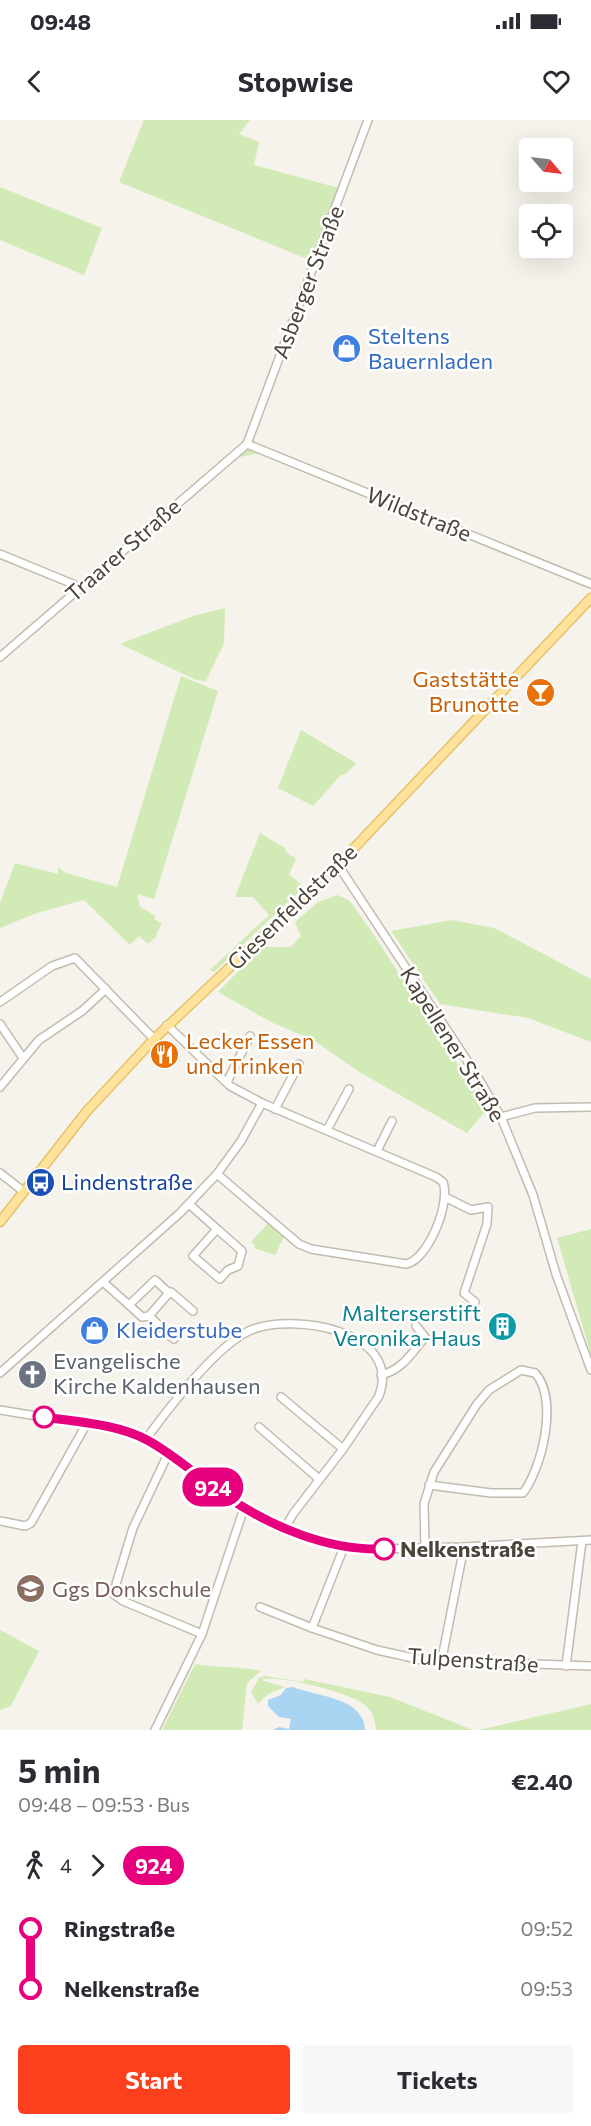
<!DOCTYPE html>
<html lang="en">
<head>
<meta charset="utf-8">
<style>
	body { margin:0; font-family:Commissioner,sans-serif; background:#f7f7f7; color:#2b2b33; height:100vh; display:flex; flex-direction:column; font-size:22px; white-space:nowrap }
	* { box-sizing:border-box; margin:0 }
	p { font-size:20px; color:#7c7c81 }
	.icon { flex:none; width:33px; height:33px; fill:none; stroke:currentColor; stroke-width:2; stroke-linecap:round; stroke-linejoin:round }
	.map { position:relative; height:1610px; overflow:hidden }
	.sheet { display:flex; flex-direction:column; background:#fff; flex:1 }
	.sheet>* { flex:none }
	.badge { padding:0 12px; border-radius:20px; font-size:21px; line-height:39px }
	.needle { width:39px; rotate:118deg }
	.controls { position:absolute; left:519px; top:18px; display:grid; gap:12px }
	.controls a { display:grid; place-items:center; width:54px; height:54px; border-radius:6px; background:#fff; box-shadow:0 6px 24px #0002; font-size:30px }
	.map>.badge { position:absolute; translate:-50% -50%; box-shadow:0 0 0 3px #fff }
	.legs { display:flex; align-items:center; gap:9px; height:66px; padding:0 18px; font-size:20px }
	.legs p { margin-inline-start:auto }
	.headline { display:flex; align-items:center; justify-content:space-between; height:102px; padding:0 18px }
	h1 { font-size:33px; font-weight:700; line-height:45px }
	.primary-button { display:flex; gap:12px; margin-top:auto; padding:12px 18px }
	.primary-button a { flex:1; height:69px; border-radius:6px; background:#fc3f1d; color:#fff; font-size:24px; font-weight:700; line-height:69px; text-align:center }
	.primary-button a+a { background:#f7f7f7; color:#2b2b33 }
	ul { padding:0 18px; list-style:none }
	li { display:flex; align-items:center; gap:21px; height:60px; font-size:22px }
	li i { display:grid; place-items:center; width:9px; height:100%; margin:0 8px; background:currentColor }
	li i::after { content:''; width:15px; height:15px; margin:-8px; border:4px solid; border-radius:50%; background:#fff }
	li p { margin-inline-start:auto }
	li:first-child i { background:linear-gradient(#0000 50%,currentColor 0) }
	li:last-child i { background:linear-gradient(currentColor 50%,#0000 0) }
	.status { display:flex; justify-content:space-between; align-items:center; height:42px; padding:0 30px; background:#fff; direction:ltr }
	.status svg { height:16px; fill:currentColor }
	header { display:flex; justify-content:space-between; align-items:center; height:78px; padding:0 18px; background:#fff; font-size:27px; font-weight:700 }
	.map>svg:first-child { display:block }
	.green { fill:#d2eab5 }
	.water { fill:#a9d4f2 }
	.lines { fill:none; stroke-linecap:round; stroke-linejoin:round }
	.minor-casing { stroke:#c2bbae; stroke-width:10 }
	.major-casing { stroke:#e6c16a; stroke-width:11 }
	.minor { stroke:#fff; stroke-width:7 }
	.major { stroke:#ffe39c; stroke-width:8 }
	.line-1-casing { stroke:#fff; stroke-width:14 }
	.line-1 { stroke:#e6007e; stroke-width:9 }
	.stop-1-dot { fill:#fff; stroke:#e6007e; stroke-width:3 }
	.labels { text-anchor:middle; stroke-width:5; stroke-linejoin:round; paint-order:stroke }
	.street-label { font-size:22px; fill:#4b4439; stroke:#fff }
	.shop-label { font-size:22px; fill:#366cbe; stroke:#fff; text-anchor:start }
	.food-label { font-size:22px; fill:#c56008; stroke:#fff; text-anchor:end }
	.transit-label { font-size:22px; fill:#164399; stroke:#fff; text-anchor:start }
	.culture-label { font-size:22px; fill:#0d838f; stroke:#fff; text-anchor:end }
	.worship-label { font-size:22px; fill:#5b616d; stroke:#fff; text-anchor:start }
	.stop-label { font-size:22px; font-weight:bold; fill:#4b4439; stroke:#fff; text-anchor:start }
	.education-label { font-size:22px; fill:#785e54; stroke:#fff; text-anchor:start }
</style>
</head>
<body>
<div class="status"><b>09:48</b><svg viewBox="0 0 49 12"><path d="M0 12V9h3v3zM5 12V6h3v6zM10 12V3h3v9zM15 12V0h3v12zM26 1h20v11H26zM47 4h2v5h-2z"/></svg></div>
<header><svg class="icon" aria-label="back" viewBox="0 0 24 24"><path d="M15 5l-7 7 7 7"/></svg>Stopwise<svg class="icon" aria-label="heart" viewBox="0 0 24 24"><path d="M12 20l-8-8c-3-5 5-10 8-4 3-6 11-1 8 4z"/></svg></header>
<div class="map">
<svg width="591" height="1610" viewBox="0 0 591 1610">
	<rect width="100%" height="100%" fill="#f6f3ec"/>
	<g class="green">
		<polygon points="144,0 250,0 239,14 259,22 254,45 339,68 312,141 119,62"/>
		<polygon points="0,67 102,108 84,155 0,120"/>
		<polygon points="245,330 255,330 582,466 258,333 235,338"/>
		<polygon points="225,488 224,523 206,561 196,560 120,524 193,496"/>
		<polygon points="181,556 218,571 154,779 137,774 140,787 156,796 154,799 162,804 156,814 157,816 148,824 139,816 130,825 84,780 37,793 0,808 0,783 15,743 58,754 58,747 66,753 117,767"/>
		<polygon points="301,610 356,643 346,654 341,655 313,686 278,668"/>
		<polygon points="260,713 285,728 286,732 296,739 289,754 304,767 214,852 210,850 269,795 253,777 235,777"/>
		<polygon points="337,775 350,781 372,812 487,989 467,1013 361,953 313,920 271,902 218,872 262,827 291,827 301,816 295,802 318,782"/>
		<polygon points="452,800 494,808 591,859 591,922 528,898 440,884 391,811"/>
		<polygon points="268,1103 284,1117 275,1135 254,1128 255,1125 251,1122"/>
		<polygon points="591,1109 591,1235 557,1118"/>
		<polygon points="0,1510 39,1531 11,1586 0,1590"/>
		<path d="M 195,1544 C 218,1548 239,1546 261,1551 L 247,1563 L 242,1610 L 162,1610 Z"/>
		<path d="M 265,1556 L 303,1562 L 304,1559 L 390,1577 L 473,1610 L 376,1610 C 375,1601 373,1591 365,1585 C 351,1573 278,1554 261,1560 L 285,1567 L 268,1574 L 258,1584 L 251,1572 L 259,1558 Z"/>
		<polygon points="591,1584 591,1610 479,1610"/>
	</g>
	<path class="water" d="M 293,1567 C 317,1577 364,1577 365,1610 L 273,1610 L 279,1607 L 289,1609 L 291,1599 L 279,1597 L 268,1586 L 268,1580 L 281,1575 L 286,1568 Z"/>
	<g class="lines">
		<defs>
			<g id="minor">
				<polyline points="247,324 591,464"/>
				<polyline points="0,434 73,464 79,469"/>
				<polyline points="0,537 247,324 368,0"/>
				<polyline points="338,745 474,951 501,997 533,1075 556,1154 591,1250"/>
				<polyline points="0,882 52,846 75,838 154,919"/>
				<polyline points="0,904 23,938"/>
				<path d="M 167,905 L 230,966 L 262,983 L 436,1057 L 443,1062 C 451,1083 428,1140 406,1144 L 311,1129 L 299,1124 L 217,1054"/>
				<polyline points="227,962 250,916"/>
				<polyline points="0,967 39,920 82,891 106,869"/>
				<polyline points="275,989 299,944"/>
				<polyline points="501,997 535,988 591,987"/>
				<polyline points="327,1010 349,969"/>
				<polyline points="377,1031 392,1001"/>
				<polyline points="0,1053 23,1071"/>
				<polyline points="445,1077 471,1090 488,1087 487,1104 464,1173 475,1182"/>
				<polyline points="189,1084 217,1109 193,1136 220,1159 228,1150 238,1146 242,1131 217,1109"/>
				<polyline points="103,1162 129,1185 155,1160 169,1173 149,1196 174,1219"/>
				<polyline points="169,1173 171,1172 193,1191"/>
				<polyline points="129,1185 142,1197 149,1196"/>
				<polyline points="0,1253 180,1093 217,1054 241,1021 262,983"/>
				<path d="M 381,1255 C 402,1250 412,1233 425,1217 L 416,1206"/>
				<polyline points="281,1277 343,1329"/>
				<polyline points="0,1290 109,1308 146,1319 244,1388 299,1414 344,1427 381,1429 464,1427 591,1420"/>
				<polyline points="259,1307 319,1359"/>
				<path d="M 146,1319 C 168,1289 217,1225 251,1210 C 293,1193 403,1210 379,1276 L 343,1329 L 293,1394 L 285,1408"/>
				<polyline points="168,1334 133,1408 113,1474 123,1481 202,1514"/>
				<polyline points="0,1401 25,1406 31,1403 87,1303"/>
				<polyline points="344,1427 312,1508 377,1530 422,1540 591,1546"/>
				<path d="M 425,1427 L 424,1384 L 434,1352 L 477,1284 L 489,1270 L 521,1250 L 535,1253 C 559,1279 542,1348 523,1373 L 491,1373 L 429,1365"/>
				<polyline points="260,1487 312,1508"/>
				<polyline points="441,1543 464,1427"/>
				<polyline points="566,1546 582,1421"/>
				<polyline points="155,1610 202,1514 244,1388"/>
			</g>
			<polyline id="major" points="0,1102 87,991 154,919 338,745 591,478"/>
		</defs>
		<use href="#minor" class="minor-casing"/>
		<use href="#major" class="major-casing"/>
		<use href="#minor" class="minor"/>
		<use href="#major" class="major"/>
	</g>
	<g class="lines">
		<defs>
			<path id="line-1" d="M 44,1297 C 77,1302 117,1304 147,1320 C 175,1335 199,1358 226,1376 C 271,1407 329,1431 384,1429"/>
		</defs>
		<use href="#line-1" class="line-1-casing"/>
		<use href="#line-1" class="line-1"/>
	</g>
	<defs>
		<symbol id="shop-disc" viewBox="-11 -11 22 22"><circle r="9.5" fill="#3f7fe0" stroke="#fff"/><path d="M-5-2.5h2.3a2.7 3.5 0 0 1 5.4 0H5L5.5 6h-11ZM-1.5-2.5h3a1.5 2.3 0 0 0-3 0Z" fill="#fff"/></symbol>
		<symbol id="bar-disc" viewBox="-11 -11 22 22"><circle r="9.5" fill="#e8710a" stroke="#fff"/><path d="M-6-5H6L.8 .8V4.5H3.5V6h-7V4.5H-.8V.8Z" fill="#fff"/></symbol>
		<symbol id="restaurant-disc" viewBox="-11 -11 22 22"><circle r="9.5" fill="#e8710a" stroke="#fff"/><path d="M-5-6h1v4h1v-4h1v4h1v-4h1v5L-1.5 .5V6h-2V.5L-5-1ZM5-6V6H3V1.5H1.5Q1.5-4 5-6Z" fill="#fff"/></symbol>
		<symbol id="bus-disc" viewBox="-11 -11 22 22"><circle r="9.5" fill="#1a4fb4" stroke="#fff"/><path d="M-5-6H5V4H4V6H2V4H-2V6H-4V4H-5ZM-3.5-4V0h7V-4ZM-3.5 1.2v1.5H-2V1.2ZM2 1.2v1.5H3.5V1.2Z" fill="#fff"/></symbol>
		<symbol id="building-disc" viewBox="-11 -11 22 22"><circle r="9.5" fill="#0f9aa8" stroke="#fff"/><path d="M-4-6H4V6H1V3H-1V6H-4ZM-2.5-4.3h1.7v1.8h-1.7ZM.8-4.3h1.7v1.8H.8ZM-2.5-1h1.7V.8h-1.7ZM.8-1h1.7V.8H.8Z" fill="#fff"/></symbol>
		<symbol id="church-disc" viewBox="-11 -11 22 22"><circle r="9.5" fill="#6b7280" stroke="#fff"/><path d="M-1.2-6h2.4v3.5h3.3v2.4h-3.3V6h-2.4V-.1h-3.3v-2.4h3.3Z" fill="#fff"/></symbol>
		<symbol id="school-disc" viewBox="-11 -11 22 22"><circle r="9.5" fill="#8d6e63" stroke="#fff"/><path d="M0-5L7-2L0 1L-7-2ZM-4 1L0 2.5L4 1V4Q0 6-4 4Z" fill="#fff"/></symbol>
	</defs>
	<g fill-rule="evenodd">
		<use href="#shop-disc" x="330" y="212" width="33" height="33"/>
		<use href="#bar-disc" x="524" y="556" width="33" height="33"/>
		<use href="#restaurant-disc" x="148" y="918" width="33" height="33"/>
		<use href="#bus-disc" x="24" y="1046" width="33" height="33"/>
		<use href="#building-disc" x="486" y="1190" width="33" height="33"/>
		<use href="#shop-disc" x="78" y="1194" width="33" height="33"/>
		<use href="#church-disc" x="16" y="1238" width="33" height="33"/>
		<use href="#school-disc" x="14" y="1452" width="33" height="33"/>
	</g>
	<g class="stop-1-dot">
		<circle cx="44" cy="1297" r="10"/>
		<circle cx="384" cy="1429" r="10"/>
	</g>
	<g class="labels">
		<g class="street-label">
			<text transform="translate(308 162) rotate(-69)" y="8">Asberger Straße</text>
			<text transform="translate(419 394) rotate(22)" y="8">Wildstraße</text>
			<text transform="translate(123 430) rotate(-41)" y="8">Traarer Straße</text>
			<text transform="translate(292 787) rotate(-44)" y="8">Giesenfeldstraße</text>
			<text transform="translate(453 924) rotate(58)" y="8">Kapellener Straße</text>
			<text transform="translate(473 1540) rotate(4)" y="8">Tulpenstraße</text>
		</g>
		<g class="shop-label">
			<text x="368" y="224">Steltens<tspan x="368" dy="25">Bauernladen</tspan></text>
			<text x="116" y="1218">Kleiderstube</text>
		</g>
		<g class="food-label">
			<text x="519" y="567">Gaststätte<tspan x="519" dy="25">Brunotte</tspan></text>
			<text x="186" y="929" text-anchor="start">Lecker Essen<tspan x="186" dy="25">und Trinken</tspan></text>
		</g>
		<g class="transit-label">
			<text x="61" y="1070">Lindenstraße</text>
		</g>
		<g class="culture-label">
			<text x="481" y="1201">Malterserstift<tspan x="481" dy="25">Veronika-Haus</tspan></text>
		</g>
		<g class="worship-label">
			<text x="53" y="1249">Evangelische<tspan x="53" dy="25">Kirche Kaldenhausen</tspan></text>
		</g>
		<g class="stop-label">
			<text x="400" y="1437">Nelkenstraße</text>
		</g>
		<g class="education-label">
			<text x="52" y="1477">Ggs Donkschule</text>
		</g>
	</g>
</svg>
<div class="controls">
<a><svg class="needle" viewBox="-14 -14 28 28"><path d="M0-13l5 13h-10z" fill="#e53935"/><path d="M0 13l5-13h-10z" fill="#7c7c81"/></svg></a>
<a><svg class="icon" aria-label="locate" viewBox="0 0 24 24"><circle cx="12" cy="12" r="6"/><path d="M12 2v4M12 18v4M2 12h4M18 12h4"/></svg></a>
</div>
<b class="badge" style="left:213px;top:1367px;background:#e6007e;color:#fff">924</b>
</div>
<section class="sheet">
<div class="headline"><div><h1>5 min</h1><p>09:48 – 09:53 · Bus</p></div><b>€2.40</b></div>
<div class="legs"><svg class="icon" aria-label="walk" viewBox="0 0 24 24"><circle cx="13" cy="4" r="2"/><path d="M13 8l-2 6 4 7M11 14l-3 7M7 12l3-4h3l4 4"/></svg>4<svg class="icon" aria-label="forward" viewBox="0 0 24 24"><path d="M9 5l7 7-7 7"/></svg><b class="badge" style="background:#e6007e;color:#fff">924</b></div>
<ul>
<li><i style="color:#e6007e"></i><b>Ringstraße</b><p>09:52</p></li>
<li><i style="color:#e6007e"></i><b>Nelkenstraße</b><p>09:53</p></li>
</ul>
<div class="primary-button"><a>Start</a><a>Tickets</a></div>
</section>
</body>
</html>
